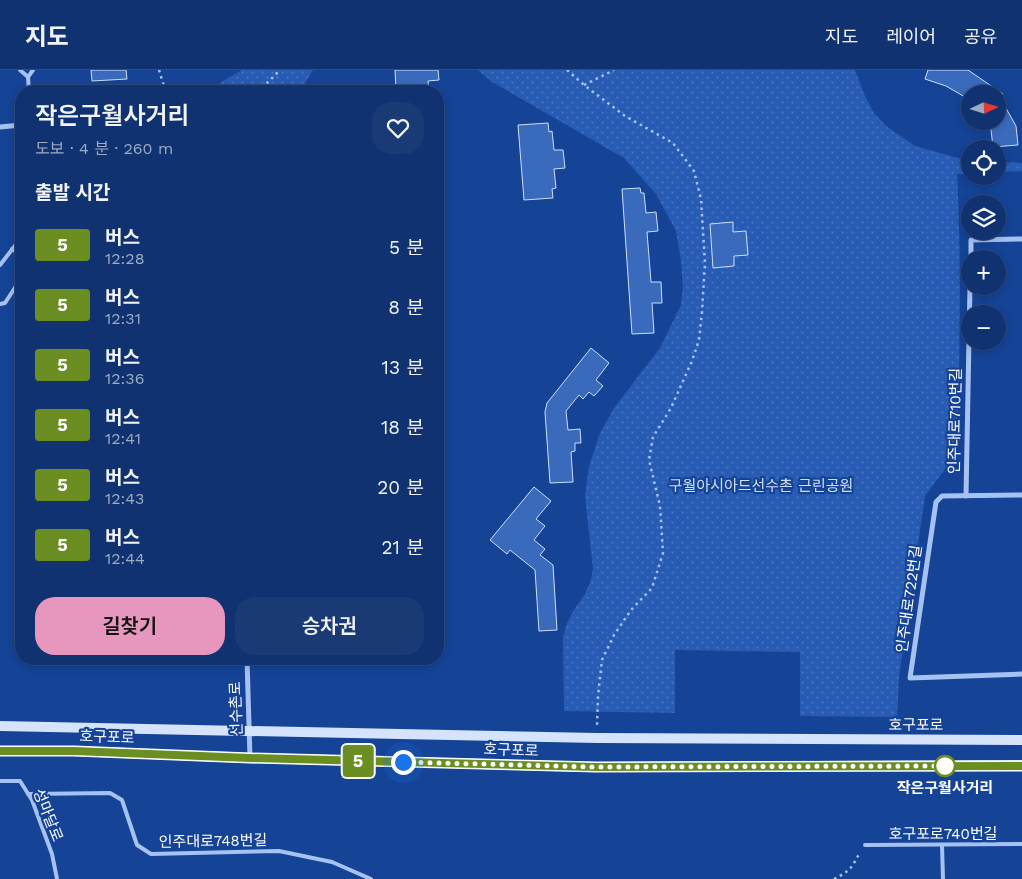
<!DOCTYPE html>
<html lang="ko">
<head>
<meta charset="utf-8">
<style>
	body { margin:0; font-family:"Work Sans","Noto Sans KR",sans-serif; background:#193a75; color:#f1f3f6; height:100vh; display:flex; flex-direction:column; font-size:19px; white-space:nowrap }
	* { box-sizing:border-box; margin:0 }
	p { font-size:16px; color:#9caac3 }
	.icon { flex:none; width:28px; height:28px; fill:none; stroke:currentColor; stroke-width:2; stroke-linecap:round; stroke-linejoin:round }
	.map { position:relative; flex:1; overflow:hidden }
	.details { position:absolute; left:15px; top:15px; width:429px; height:580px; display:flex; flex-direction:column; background:#103270; border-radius:20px; box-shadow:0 2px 8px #0003,0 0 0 1px #304d83 }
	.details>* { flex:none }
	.badge { padding:0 10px; border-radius:4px; font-size:18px; line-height:32px }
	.needle { width:32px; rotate:86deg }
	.controls { position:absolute; left:961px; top:15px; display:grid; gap:10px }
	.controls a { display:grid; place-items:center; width:45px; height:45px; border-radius:50%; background:#103270; box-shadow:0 2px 8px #0003,0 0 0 1px #304d83; font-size:25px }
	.you { position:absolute; width:25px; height:25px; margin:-12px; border:4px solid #fff; border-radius:50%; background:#1a73e8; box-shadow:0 0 0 8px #1a73e833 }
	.map>.badge { position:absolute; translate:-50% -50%; box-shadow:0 0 0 2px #fff }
	h2 { padding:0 20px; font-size:19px; line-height:45px }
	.round { display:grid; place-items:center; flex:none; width:52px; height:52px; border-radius:20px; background:#193a75 }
	.summary { display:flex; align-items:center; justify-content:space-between; height:85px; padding:0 20px }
	h1 { font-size:24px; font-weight:600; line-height:38px }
	.cta { display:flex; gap:10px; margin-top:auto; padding:10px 20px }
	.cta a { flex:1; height:58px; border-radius:20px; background:#e797bd; color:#111; font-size:20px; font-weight:600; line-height:58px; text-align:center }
	.cta a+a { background:#193a75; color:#f1f3f6 }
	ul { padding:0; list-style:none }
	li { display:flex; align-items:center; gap:15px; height:60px; padding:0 20px }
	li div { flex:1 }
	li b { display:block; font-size:19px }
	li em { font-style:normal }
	li .badge { min-width:55px; font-weight:700; text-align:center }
	header { display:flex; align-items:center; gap:30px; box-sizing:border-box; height:70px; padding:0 25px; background:#103270; border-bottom:1px solid #304d83 }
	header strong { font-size:24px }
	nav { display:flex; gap:28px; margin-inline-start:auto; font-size:18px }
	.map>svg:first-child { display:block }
	.park { fill:url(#park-dots) }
	.building { fill:#396abc; stroke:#cedffc }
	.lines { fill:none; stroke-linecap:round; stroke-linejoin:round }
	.path { stroke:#a6c2f2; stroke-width:2.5; stroke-dasharray:2.5 4; stroke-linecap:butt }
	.service { stroke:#a6c2f2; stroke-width:4 }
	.minor { stroke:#a6c2f2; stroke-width:5 }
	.secondary { stroke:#d5e3fc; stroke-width:10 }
	.line-casing { stroke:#fff; stroke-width:11 }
	.line { stroke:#6b8e23; stroke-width:8 }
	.walk { stroke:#fff; stroke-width:5; stroke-dasharray:0 9 }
	.stop-dot { fill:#fff; stroke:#6b8e23; stroke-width:2.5 }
	.labels { text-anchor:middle; stroke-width:4.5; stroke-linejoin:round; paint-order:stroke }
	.street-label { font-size:15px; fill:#fff; stroke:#154396 }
	.park-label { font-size:15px; fill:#cedffc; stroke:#154396 }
	.stop-label { font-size:15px; font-weight:bold; fill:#fff; stroke:#154396 }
</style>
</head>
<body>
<header>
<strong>지도</strong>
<nav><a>지도</a><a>레이어</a><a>공유</a></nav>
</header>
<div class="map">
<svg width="1022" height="809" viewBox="0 0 1022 809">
	<defs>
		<pattern id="park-dots" width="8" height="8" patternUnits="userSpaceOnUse" patternTransform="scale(1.25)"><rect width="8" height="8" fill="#285cb4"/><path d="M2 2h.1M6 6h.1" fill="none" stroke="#4874bf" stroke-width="1.8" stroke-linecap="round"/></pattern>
	</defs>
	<rect width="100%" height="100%" fill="#154396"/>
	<g class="park">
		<polygon points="242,0 313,0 308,8 301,21 210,21 223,11"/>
		<path d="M 478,0 L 855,0 L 864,24 L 874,43 L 886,56 L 915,76 L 965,90 L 970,90 L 970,104 L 957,104 C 962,195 959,286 958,377 L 948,395 L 925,426 L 899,607 L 897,647 L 800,646 L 800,582 L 675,580 L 675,643 L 564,641 L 563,567 L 567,553 L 575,538 L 585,524 L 591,510 L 593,499 L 585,426 L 589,396 L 600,363 L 614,338 L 660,278 L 681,235 L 683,217 L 681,191 L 676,161 L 656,124 L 624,88 L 492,12 Z"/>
		<polygon points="998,92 1022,93 1022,101 998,102"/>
	</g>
	<g class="building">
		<polygon points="91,0 126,0 127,9 92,11"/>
		<polygon points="395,0 438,0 439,10 428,11 429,21 396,21"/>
		<polygon points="928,0 968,0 1003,24 970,24 970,30 946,16 925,9"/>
		<polygon points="998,24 1016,56 1018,75 993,77 990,51 998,51"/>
		<polygon points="548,53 549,62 552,61 554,80 563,80 565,98 554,99 556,118 552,119 553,128 524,130 518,55"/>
		<polygon points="640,118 641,123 644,123 646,143 656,142 658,161 647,162 651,212 661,212 662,233 652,233 654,263 632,264 622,119"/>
		<polygon points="733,152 733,162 746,161 748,185 734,186 734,196 713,198 710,154"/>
		<polygon points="591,278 609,293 596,310 603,316 594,326 589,322 583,329 579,325 566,341 568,360 580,359 581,373 575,373 575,381 571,382 573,412 550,413 545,342 547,333"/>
		<polygon points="534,417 551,431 536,449 545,456 534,470 545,479 540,485 553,495 557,560 539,561 535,500 510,480 507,484 490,470"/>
	</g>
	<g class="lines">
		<g class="path">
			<polyline points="159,0 162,10 166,21"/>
			<polyline points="567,0 584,15 625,46 673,73 694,101 701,129 705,193 702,242 699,270 692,291 671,338 653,367 649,390 660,436 663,483 652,518 631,540 614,565 602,590 598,626 597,656"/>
			<polyline points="584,15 614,0"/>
			<polyline points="256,21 266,14 280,0"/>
			<path d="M 834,809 C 851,800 851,799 860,782"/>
		</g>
		<g class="service">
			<polyline points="20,0 28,7"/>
			<polyline points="29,21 28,7 33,0"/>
			<polyline points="0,195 21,168"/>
			<polyline points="0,234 5,233 18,213 19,189 17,182 12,179"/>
			<polyline points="0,711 20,711 32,730 52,784 57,809"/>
			<polyline points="28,724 110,723 122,730 137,775 151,784 279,781 332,792 371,809"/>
			<polyline points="865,775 1022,774"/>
			<polyline points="942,775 943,809"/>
		</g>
		<g class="minor">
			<polyline points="0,57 21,55"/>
			<polyline points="971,189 971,170 1022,169"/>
			<polyline points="1022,425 942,426 936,432 910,608 1022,604"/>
			<polyline points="966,426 970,216"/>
			<polyline points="247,589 250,688"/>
		</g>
		<g class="secondary">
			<polyline points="0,656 597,668 1022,670"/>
			<polyline points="0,681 74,681 250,688 596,697 1022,695"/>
		</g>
	</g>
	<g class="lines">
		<defs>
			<polyline id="line" points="0,681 74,681 250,688 596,697 1022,696"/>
		</defs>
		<use href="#line" class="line-casing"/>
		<use href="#line" class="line"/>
		<polyline class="walk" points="403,692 596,697 945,696"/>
	</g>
	<circle class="stop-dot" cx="945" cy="696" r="10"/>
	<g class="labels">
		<g class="street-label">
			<text transform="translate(955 351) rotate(-89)" y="5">인주대로710번길</text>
			<text transform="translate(909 529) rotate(-82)" y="5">인주대로722번길</text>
			<text transform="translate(236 639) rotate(-92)" y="5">선수촌로</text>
			<text x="916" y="660">호구포로</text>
			<text transform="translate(107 667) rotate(2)" y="5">호구포로</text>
			<text transform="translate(511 680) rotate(2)" y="5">호구포로</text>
			<text transform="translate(48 745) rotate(68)" y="5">성마달로</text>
			<text x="943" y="769">호구포로740번길</text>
			<text transform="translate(213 771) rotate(-1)" y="5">인주대로748번길</text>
		</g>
		<g class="park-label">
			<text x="761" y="421">구월아시아드선수촌 근린공원</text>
		</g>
		<g class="stop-label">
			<text x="945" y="723">작은구월사거리</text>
		</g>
	</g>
</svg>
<div class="controls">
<a><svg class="needle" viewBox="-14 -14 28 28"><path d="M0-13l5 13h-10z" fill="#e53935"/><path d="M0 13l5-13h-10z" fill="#9caac3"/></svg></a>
<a><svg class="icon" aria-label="locate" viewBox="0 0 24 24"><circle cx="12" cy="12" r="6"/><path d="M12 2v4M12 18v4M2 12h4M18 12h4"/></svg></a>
<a><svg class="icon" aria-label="layers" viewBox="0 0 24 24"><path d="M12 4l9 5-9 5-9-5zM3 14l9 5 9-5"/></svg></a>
<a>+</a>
<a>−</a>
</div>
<div class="you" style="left:403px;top:692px"></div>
<b class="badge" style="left:358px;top:691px;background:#6b8e23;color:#fff">5</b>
<section class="details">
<div class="summary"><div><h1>작은구월사거리</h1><p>도보 · 4 분 · 260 m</p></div><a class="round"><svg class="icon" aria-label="heart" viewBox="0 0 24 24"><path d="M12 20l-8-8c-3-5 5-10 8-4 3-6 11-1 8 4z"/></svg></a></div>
<h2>출발 시간</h2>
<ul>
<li><span class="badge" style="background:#6b8e23;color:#fff">5</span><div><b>버스</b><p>12:28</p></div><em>5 분</em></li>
<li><span class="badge" style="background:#6b8e23;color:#fff">5</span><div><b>버스</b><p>12:31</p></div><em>8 분</em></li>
<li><span class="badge" style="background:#6b8e23;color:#fff">5</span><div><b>버스</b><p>12:36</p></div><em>13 분</em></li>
<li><span class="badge" style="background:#6b8e23;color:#fff">5</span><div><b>버스</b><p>12:41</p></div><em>18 분</em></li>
<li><span class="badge" style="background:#6b8e23;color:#fff">5</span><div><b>버스</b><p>12:43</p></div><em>20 분</em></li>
<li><span class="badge" style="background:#6b8e23;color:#fff">5</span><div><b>버스</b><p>12:44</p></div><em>21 분</em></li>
</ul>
<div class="cta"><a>길찾기</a><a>승차권</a></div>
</section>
</div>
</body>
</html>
